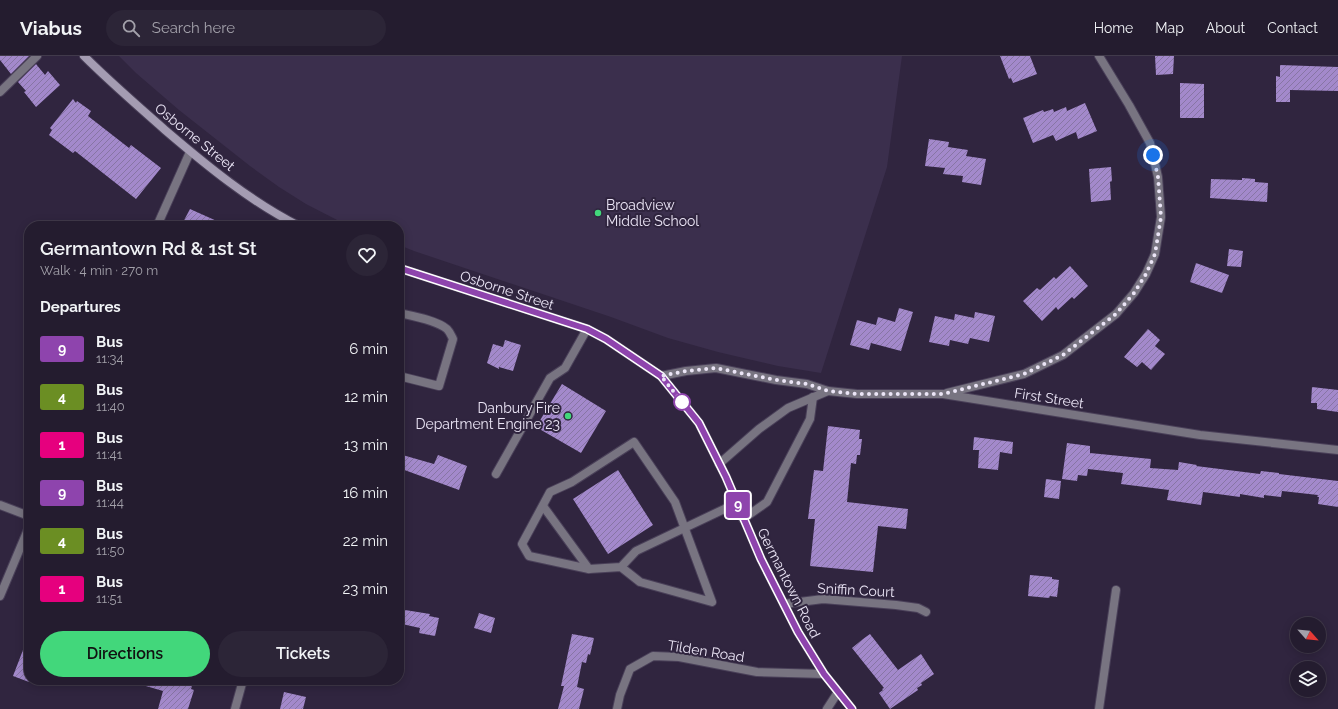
<!DOCTYPE html>
<html lang="en">
<head>
<meta charset="utf-8">
<style>
	body { margin:0; font-family:Raleway,sans-serif; background:#2c2537; color:#f1f3f6; height:100vh; display:flex; flex-direction:column; font-size:15px; white-space:nowrap }
	* { box-sizing:border-box; margin:0 }
	p { font-size:13px; color:#a3a1aa }
	.icon { flex:none; width:22px; height:22px; fill:none; stroke:currentColor; stroke-width:2; stroke-linecap:round; stroke-linejoin:round }
	.map { position:relative; flex:1; overflow:hidden }
	.panel { position:absolute; left:24px; top:165px; width:380px; height:464px; display:flex; flex-direction:column; background:#241c2f; border-radius:16px; box-shadow:0 2px 10px #0003,0 0 0 1px #413a4b }
	.panel>* { flex:none }
	.badge { padding:0 8px; border-radius:3px; font-size:14px; line-height:26px }
	.needle { width:26px; rotate:117deg }
	.fabs { position:absolute; left:1290px; top:561px; display:grid; gap:8px }
	.fabs a { display:grid; place-items:center; width:36px; height:36px; border-radius:50%; background:#241c2f; box-shadow:0 2px 10px #0003,0 0 0 1px #413a4b; font-size:20px }
	.you { position:absolute; width:20px; height:20px; margin:-10px; border:3px solid #fff; border-radius:50%; background:#1a73e8; box-shadow:0 0 0 6px #1a73e833 }
	.map>.badge { position:absolute; translate:-50% -50%; box-shadow:0 0 0 2px #fff }
	h2 { padding:0 16px; font-size:15px; line-height:36px }
	.round { display:grid; place-items:center; flex:none; width:42px; height:42px; border-radius:21px; background:#2c2537 }
	.head { display:flex; align-items:center; justify-content:space-between; height:68px; padding:0 16px }
	h1 { font-size:19px; font-weight:600; line-height:30px }
	.button { display:flex; gap:8px; margin-top:auto; padding:8px 16px }
	.button a { flex:1; height:46px; border-radius:24px; background:#42d77b; color:#111; font-size:16px; font-weight:600; line-height:46px; text-align:center }
	.button a+a { background:#2c2537; color:#f1f3f6 }
	ul { padding:0; list-style:none }
	li { display:flex; align-items:center; gap:12px; height:48px; padding:0 16px }
	li div { flex:1 }
	li b { display:block; font-size:15px }
	li em { font-style:normal }
	li .badge { min-width:44px; font-weight:700; text-align:center }
	header { display:flex; align-items:center; gap:24px; box-sizing:border-box; height:56px; padding:0 20px; background:#241c2f; border-bottom:1px solid #413a4b }
	header strong { font-size:19px }
	nav { display:flex; gap:22px; margin-inline-start:auto; font-size:14px }
	.search { width:280px; height:36px; background:#2c2537; display:flex; align-items:center; gap:10px; box-sizing:border-box; padding:0 14px; border-radius:22px; color:#a3a1aa; font-size:15px }
	.map>svg:first-child { display:block }
	.built { fill:#3b2f4d }
	.building { fill:url(#building-hatch) }
	.lines { fill:none; stroke-linecap:round; stroke-linejoin:round }
	.service-casing { stroke:#4a4059; stroke-width:10 }
	.minor-casing { stroke:#4a4059; stroke-width:10 }
	.secondary-casing { stroke:#4a4059; stroke-width:10 }
	.service { stroke:#787481; stroke-width:8 }
	.minor { stroke:#787481; stroke-width:8 }
	.secondary { stroke:#a49cb2; stroke-width:8 }
	.line-casing { stroke:#fff; stroke-width:9 }
	.line { stroke:#8e44ad; stroke-width:6 }
	.walk { stroke:#ebe5f6; stroke-width:4; stroke-dasharray:0 7.2 }
	.poi-dot { fill:#42d77b; stroke:#30253f; stroke-width:1.5 }
	.stop-dot { fill:#fff; stroke:#8e44ad; stroke-width:2 }
	.labels { text-anchor:middle; stroke-width:4; stroke-linejoin:round; paint-order:stroke }
	.street-label { font-size:14px; fill:#ebe5f6; stroke:#30253f }
	.poi-label { font-size:14px; fill:#ebe5f6; stroke:#30253f; text-anchor:start }
</style>
</head>
<body>
<header>
<strong>Viabus</strong>
<div class="search"><svg class="icon" aria-label="search" viewBox="0 0 24 24"><circle cx="10" cy="10" r="6"/><path d="M15 15l6 6"/></svg>Search here</div>
<nav><a>Home</a><a>Map</a><a>About</a><a>Contact</a></nav>
</header>
<div class="map">
<svg width="1338" height="653" viewBox="0 0 1338 653">
	<defs>
		<pattern id="building-hatch" width="6" height="6" patternUnits="userSpaceOnUse"><rect width="6" height="6" fill="#a389cb"/><path d="M-1 1l2-2M0 6l6-6M5 7l2-2" fill="none" stroke="#8775a4"/></pattern>
	</defs>
	<rect width="100%" height="100%" fill="#30253f"/>
	<polygon class="built" points="119,0 902,0 887,111 821,317 778,310 718,296 668,282 611,261 414,195 399,189 399,170 350,170 341,166 306,148 279,131 250,110 179,54 136,17"/>
	<g class="building">
		<polygon points="0,0 29,0 11,18 0,4"/>
		<polygon points="1000,0 1030,0 1037,18 1013,27 1011,22 1009,23"/>
		<polygon points="1155,0 1174,0 1173,18 1156,19"/>
		<polygon points="36,8 45,19 48,15 60,29 36,51 24,36 26,35 18,26"/>
		<polygon points="1280,9 1338,11 1338,35 1290,34 1290,46 1276,46 1276,20 1280,21"/>
		<polygon points="1180,27 1204,28 1204,62 1180,62"/>
		<polygon points="73,43 76,47 77,45 91,55 88,60 129,92 131,89 161,112 136,143 75,95 73,97 49,79 52,74 50,72"/>
		<polygon points="1085,47 1097,75 1078,83 1076,76 1056,85 1053,79 1033,87 1023,62 1043,54 1044,56 1053,53 1054,56 1066,51 1067,55"/>
		<polygon points="929,83 949,86 948,91 968,94 966,100 986,103 981,129 962,126 963,120 943,118 945,112 925,110"/>
		<polygon points="1111,111 1112,125 1110,126 1111,144 1091,146 1089,113"/>
		<polygon points="1242,122 1255,123 1255,126 1268,127 1267,146 1210,142 1211,123 1242,124"/>
		<polygon points="190,153 228,170 181,170"/>
		<polygon points="1229,193 1243,195 1241,211 1227,210"/>
		<polygon points="1196,207 1229,219 1222,237 1190,226"/>
		<polygon points="1070,210 1088,230 1074,243 1072,241 1058,254 1056,251 1042,265 1023,245 1037,232 1040,234 1054,221 1056,223"/>
		<polygon points="899,252 913,256 901,295 871,287 869,294 850,289 857,264 876,269 878,261 895,266"/>
		<polygon points="975,256 995,260 989,286 970,282 968,288 950,284 949,290 929,286 935,260 954,264 955,258 974,262"/>
		<polygon points="1148,273 1160,284 1155,290 1165,298 1151,314 1142,306 1137,311 1124,301"/>
		<polygon points="505,284 521,289 513,315 499,311 499,313 487,307 493,288 503,291"/>
		<polygon points="562,328 606,355 581,397 536,371"/>
		<polygon points="1312,331 1338,334 1338,356 1317,353 1317,347 1311,347"/>
		<polygon points="828,370 860,374 859,383 862,383 860,399 857,399 856,408 851,407 847,446 908,453 906,473 878,470 873,516 810,510 815,463 808,463 814,414 823,415"/>
		<polygon points="974,381 1013,386 1012,398 1000,396 998,414 978,412 979,394 973,394"/>
		<polygon points="1067,387 1090,390 1090,397 1151,403 1150,412 1178,414 1179,406 1197,409 1196,410 1260,418 1261,415 1279,417 1279,418 1338,425 1338,451 1318,448 1319,441 1317,441 1318,439 1282,435 1281,441 1264,439 1264,442 1240,438 1240,441 1203,436 1201,449 1167,444 1169,434 1121,428 1123,417 1088,413 1087,420 1078,419 1077,425 1062,423"/>
		<polygon points="399,398 434,408 438,399 467,410 459,434 399,412"/>
		<polygon points="618,414 653,469 608,498 573,443"/>
		<polygon points="1046,423 1061,425 1059,443 1044,441"/>
		<polygon points="1030,519 1052,521 1052,523 1059,524 1057,541 1050,540 1049,542 1028,540"/>
		<polygon points="405,554 430,558 429,560 439,562 435,580 419,577 420,572 402,568"/>
		<polygon points="479,557 495,562 491,577 474,572"/>
		<polygon points="572,578 594,582 590,599 588,598 586,607 582,606 577,631 584,633 579,653 558,653 564,630 561,630"/>
		<polygon points="870,578 898,614 921,598 934,618 921,627 922,629 917,632 918,634 890,653 879,637 883,634 882,633 884,632 852,592 863,583"/>
		<polygon points="28,581 29,581 29,626 13,620"/>
		<polygon points="139,624 194,624 191,633 194,634 188,653 158,653 163,635 139,628"/>
		<polygon points="284,636 306,641 303,653 280,653"/>
	</g>
	<g class="lines">
		<defs>
			<g id="service">
				<path d="M 399,257 C 412,260 436,264 447,273 C 450,276 451,279 453,283 L 439,330 L 399,320"/>
				<polyline points="496,418 550,322 565,312 587,273"/>
				<polyline points="543,450 589,513"/>
				<polyline points="743,463 767,446 810,363 813,341"/>
				<polyline points="621,511 589,513 529,500 522,488 550,436 572,426 634,386 675,446 712,546 640,526 621,511 636,495 737,447"/>
				<polyline points="827,653 838,636"/>
				<polyline points="1099,653 1116,534"/>
			</g>
			<g id="minor">
				<polyline points="0,36 37,0"/>
				<polyline points="157,170 190,96"/>
				<polyline points="661,320 686,315 716,312 776,324 807,328 828,335 857,338 943,338 1200,379 1338,394"/>
				<polyline points="947,337 1024,318 1063,299 1116,258 1134,237 1146,218 1155,198 1161,161 1158,121 1150,87 1129,49 1099,0"/>
				<polyline points="719,408 759,373 788,352 828,335"/>
				<polyline points="0,449 29,460"/>
				<polyline points="0,540 29,471"/>
				<polyline points="784,548 823,543 896,549 918,552 926,556"/>
				<polyline points="235,653 243,624"/>
				<polyline points="617,653 620,639 630,613 653,600 679,601 757,616 824,618"/>
			</g>
			<g id="secondary">
				<path d="M 84,0 C 110,26 138,50 165,74 C 206,109 251,146 299,170"/>
				<polyline points="399,212 587,273 606,283 661,320 699,367 726,421 761,503 798,576 824,618 852,653"/>
			</g>
		</defs>
		<use href="#service" class="service-casing"/>
		<use href="#minor" class="minor-casing"/>
		<use href="#secondary" class="secondary-casing"/>
		<use href="#service" class="service"/>
		<use href="#minor" class="minor"/>
		<use href="#secondary" class="secondary"/>
	</g>
	<g class="lines">
		<defs>
			<polyline id="line" points="399,212 587,273 606,283 661,320 699,367 726,421 761,503 798,576 824,618 852,653"/>
		</defs>
		<use href="#line" class="line-casing"/>
		<use href="#line" class="line"/>
		<polyline class="walk" points="682,346 661,320 686,315 716,312 776,324 807,328 828,335 857,338 943,338 1024,318 1063,299 1116,258 1134,237 1146,218 1155,198 1161,161 1158,121 1153,99"/>
	</g>
	<g class="poi-dot">
		<circle cx="598" cy="157" r="4"/>
		<circle cx="568" cy="360" r="4"/>
	</g>
	<circle class="stop-dot" cx="682" cy="346" r="8"/>
	<g class="labels">
		<g class="street-label">
			<text transform="translate(195 81) rotate(39)" y="5">Osborne Street</text>
			<text transform="translate(507 234) rotate(18)" y="5">Osborne Street</text>
			<text transform="translate(1049 342) rotate(9)" y="5">First Street</text>
			<text transform="translate(789 527) rotate(63)" y="5">Germantown Road</text>
			<text transform="translate(856 534) rotate(3)" y="5">Sniffin Court</text>
			<text transform="translate(706 595) rotate(9)" y="5">Tilden Road</text>
		</g>
		<g class="poi-label">
			<text x="606" y="154">Broadview<tspan x="606" dy="16">Middle School</tspan></text>
			<text x="560" y="357" text-anchor="end">Danbury Fire<tspan x="560" dy="16">Department Engine 23</tspan></text>
		</g>
	</g>
</svg>
<div class="fabs">
<a><svg class="needle" viewBox="-14 -14 28 28"><path d="M0-13l5 13h-10z" fill="#e53935"/><path d="M0 13l5-13h-10z" fill="#a3a1aa"/></svg></a>
<a><svg class="icon" aria-label="layers" viewBox="0 0 24 24"><path d="M12 4l9 5-9 5-9-5zM3 14l9 5 9-5"/></svg></a>
</div>
<div class="you" style="left:1153px;top:99px"></div>
<b class="badge" style="left:738px;top:449px;background:#8e44ad;color:#fff">9</b>
<section class="panel">
<div class="head"><div><h1>Germantown Rd &amp; 1st St</h1><p>Walk · 4 min · 270 m</p></div><a class="round"><svg class="icon" aria-label="heart" viewBox="0 0 24 24"><path d="M12 20l-8-8c-3-5 5-10 8-4 3-6 11-1 8 4z"/></svg></a></div>
<h2>Departures</h2>
<ul>
<li><span class="badge" style="background:#8e44ad;color:#fff">9</span><div><b>Bus</b><p>11:34</p></div><em>6 min</em></li>
<li><span class="badge" style="background:#6b8e23;color:#fff">4</span><div><b>Bus</b><p>11:40</p></div><em>12 min</em></li>
<li><span class="badge" style="background:#e6007e;color:#fff">1</span><div><b>Bus</b><p>11:41</p></div><em>13 min</em></li>
<li><span class="badge" style="background:#8e44ad;color:#fff">9</span><div><b>Bus</b><p>11:44</p></div><em>16 min</em></li>
<li><span class="badge" style="background:#6b8e23;color:#fff">4</span><div><b>Bus</b><p>11:50</p></div><em>22 min</em></li>
<li><span class="badge" style="background:#e6007e;color:#fff">1</span><div><b>Bus</b><p>11:51</p></div><em>23 min</em></li>
</ul>
<div class="button"><a>Directions</a><a>Tickets</a></div>
</section>
</div>
</body>
</html>
